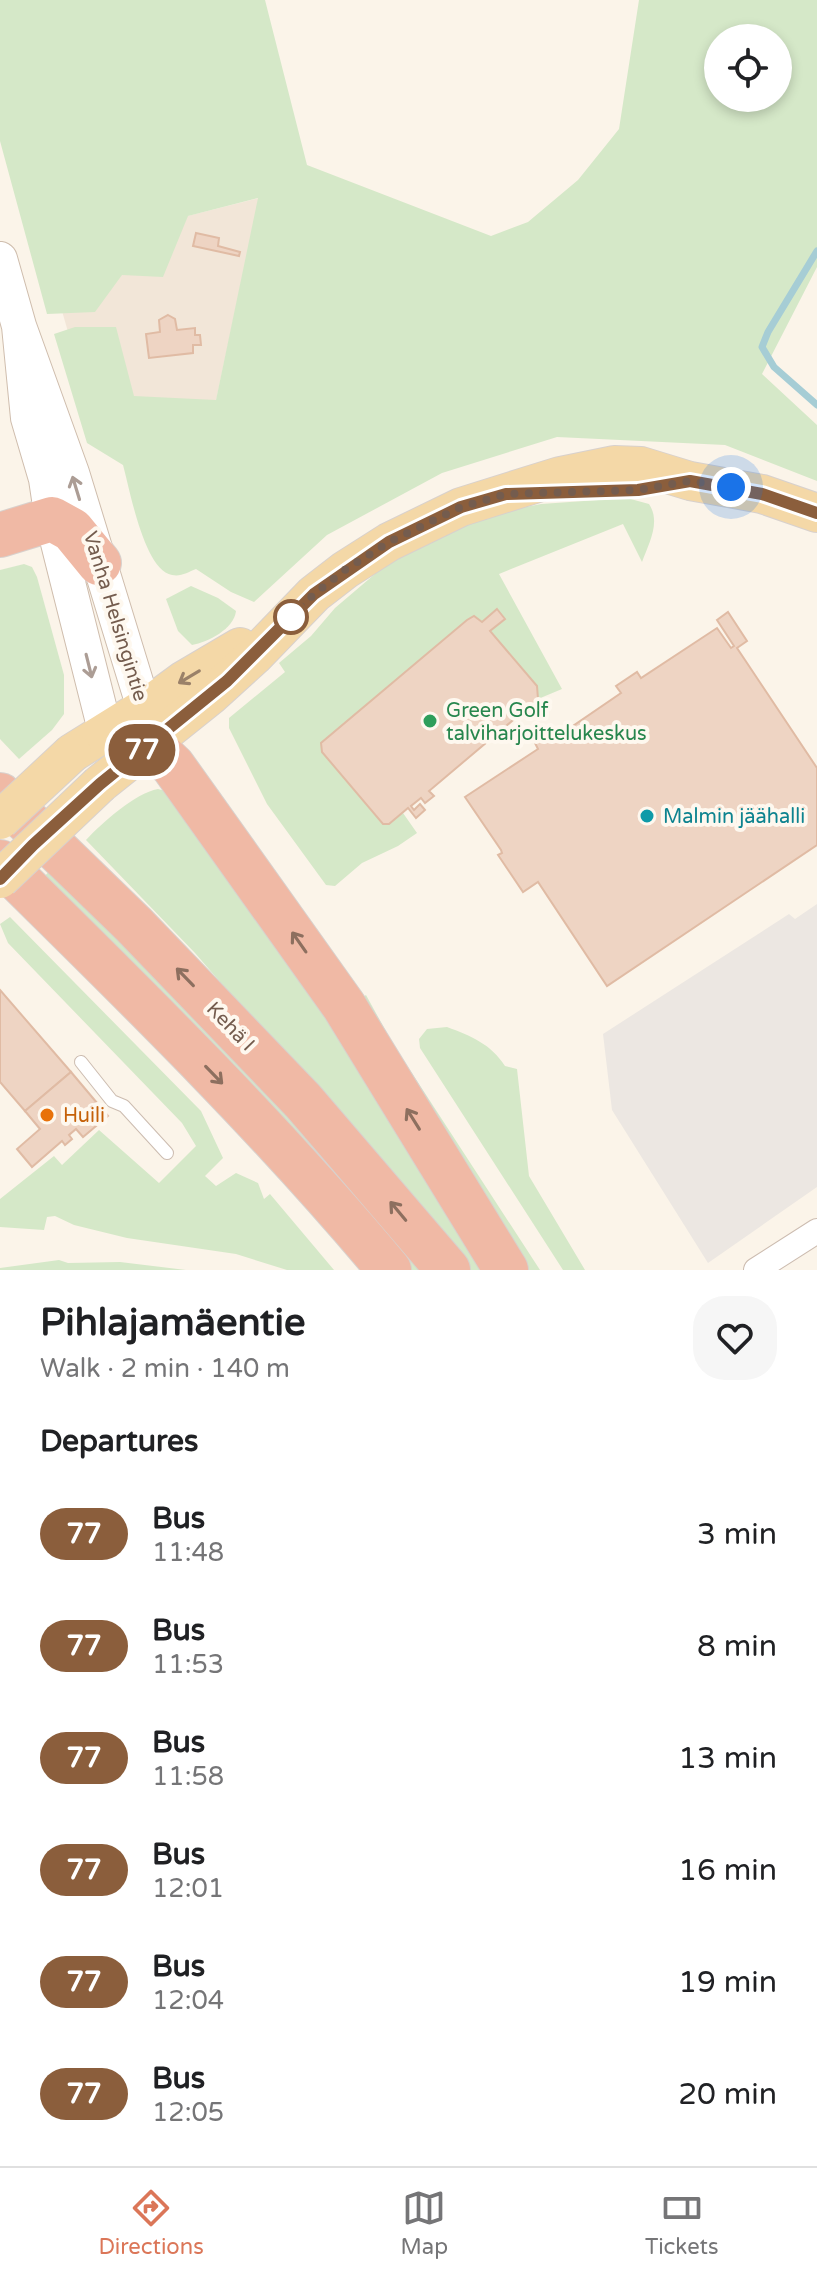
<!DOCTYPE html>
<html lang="en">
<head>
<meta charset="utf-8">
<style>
	body { margin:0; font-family:"Varela Round",sans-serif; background:#f6f6f6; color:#202124; height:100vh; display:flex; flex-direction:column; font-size:30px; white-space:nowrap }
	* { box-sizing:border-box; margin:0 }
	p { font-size:26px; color:#757577 }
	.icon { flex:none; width:44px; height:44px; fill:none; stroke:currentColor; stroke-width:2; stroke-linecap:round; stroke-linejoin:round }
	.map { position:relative; height:1270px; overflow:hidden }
	.panel { display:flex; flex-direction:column; background:#fff; flex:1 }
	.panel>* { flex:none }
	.badge { padding:0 16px; border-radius:26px; font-size:28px; line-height:52px }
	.tools { position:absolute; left:704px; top:24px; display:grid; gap:16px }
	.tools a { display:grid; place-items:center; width:88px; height:88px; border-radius:50%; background:#fff; box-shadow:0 4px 12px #0003; font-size:40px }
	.you { position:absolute; width:40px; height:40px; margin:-20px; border:6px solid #fff; border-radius:50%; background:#1a73e8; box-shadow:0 0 0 12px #1a73e833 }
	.map>.badge { position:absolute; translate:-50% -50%; box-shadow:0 0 0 4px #fff }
	h2 { padding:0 40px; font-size:30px; line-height:72px }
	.round { display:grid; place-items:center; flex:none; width:84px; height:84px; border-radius:32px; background:#f6f6f6 }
	.overview { display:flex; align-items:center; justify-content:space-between; height:136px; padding:0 40px }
	h1 { font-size:38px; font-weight:700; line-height:60px }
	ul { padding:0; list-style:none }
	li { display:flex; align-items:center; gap:24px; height:112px; padding:0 40px }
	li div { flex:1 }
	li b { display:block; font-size:30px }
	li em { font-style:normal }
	li .badge { min-width:88px; font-weight:700; text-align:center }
	.menu { display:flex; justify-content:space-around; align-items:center; height:112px; border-top:2px solid #e0e0e0; background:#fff; font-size:22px; color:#757577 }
	.menu a { display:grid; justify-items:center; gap:4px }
	.menu .on { color:#db7658 }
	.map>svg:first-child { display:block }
	.residential { fill:#f2e6d8 }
	.industrial { fill:#ece7e2 }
	.green { fill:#d5e8c8; fill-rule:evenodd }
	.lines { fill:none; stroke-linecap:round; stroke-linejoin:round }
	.stream { stroke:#a6cdd5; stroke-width:7 }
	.building { fill:#eed4c3; stroke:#e0bba4; stroke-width:2 }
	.lane-casing { stroke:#ccbcb0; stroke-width:14 }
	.street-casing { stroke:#ccbcb0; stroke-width:26 }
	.secondary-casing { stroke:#cfbdad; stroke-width:36 }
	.primary-casing { stroke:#d8d1cd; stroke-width:40 }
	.highway-casing { stroke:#d8d1cd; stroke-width:46 }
	.lane { stroke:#fff; stroke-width:12 }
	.street { stroke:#fff; stroke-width:24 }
	.secondary { stroke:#fff; stroke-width:34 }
	.primary { stroke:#f4d8a7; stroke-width:38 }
	.highway { stroke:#f0b9a5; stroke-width:44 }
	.primary-bridge-casing { stroke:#d8d1cd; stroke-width:40; stroke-linecap:butt }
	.primary-bridge { stroke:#f4d8a7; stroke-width:38 }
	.oneway { stroke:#ac9d95 }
	.oneway2 { stroke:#9a8169 }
	.oneway3 { stroke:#8d6f5f }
	.line-casing { stroke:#fff; stroke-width:18 }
	.line { stroke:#8b5e3c; stroke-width:12 }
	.walk { stroke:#745c4e; stroke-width:8; stroke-dasharray:0 14.4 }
	.stop-dot { fill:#fff; stroke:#8b5e3c; stroke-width:4 }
	.leisure-dot { fill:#2e9e5b; stroke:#fef8ef; stroke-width:3 }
	.culture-dot { fill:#0f9aa8; stroke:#fef8ef; stroke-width:3 }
	.food-dot { fill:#e8710a; stroke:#fef8ef; stroke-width:3 }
	.labels { text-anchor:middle; stroke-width:8; stroke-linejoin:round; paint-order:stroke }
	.street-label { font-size:20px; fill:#745c4e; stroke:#fef8ef }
	.leisure-label { font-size:20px; fill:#27864d; stroke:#fef8ef; text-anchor:start }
	.culture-label { font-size:20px; fill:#0d838f; stroke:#fef8ef; text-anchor:start }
	.food-label { font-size:20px; fill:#c56008; stroke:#fef8ef; text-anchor:start }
</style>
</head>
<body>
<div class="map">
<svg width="817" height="1270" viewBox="0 0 817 1270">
	<rect width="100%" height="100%" fill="#fbf4e9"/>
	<polygon class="residential" points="259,198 216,401 96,429 45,252"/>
	<polygon class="industrial" points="817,904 817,1187 708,1263 612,1110 603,1034 789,914 795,919"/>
	<g class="green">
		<path d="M 0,0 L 265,0 L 307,165 L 491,236 L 528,222 L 578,180 L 619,129 L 639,0 L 817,0 L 817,267 L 762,374 L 817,425 L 817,481 L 725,445 L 557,437 L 442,473 L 327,535 L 254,602 L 231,592 L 196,569 C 188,572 181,577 172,575 C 144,570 130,490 123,465 L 87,443 L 54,334 L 75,327 L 116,327 L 134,396 L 216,400 L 258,198 L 188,216 L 163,277 L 122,275 L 95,312 L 47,314 L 0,141 ZM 718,38 L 778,38 L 778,98 L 718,98 Z"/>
		<path d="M 627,498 L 649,504 C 661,522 649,543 642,562 L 623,524 L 499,574 L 562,689 L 538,699 L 537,686 L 490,631 L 505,619 L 497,609 L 482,622 L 474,616 L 467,620 L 322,743 L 322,752 L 381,822 L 389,824 L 403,813 L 417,833 L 398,846 L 362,863 L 335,886 L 326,885 L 267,804 L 229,728 L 229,718 L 285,672 L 279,663 L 311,636 L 335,608 L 389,562 L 490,514 L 541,504 Z"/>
		<polygon points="24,564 32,567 37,577 64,675 64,714 52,730 19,759 0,739 0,570"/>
		<path d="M 191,586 L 218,598 L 236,611 C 234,629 208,642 192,645 L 178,631 L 166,599 Z"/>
		<path d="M 158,789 L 166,791 L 301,970 L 483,1270 L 470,1270 L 195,953 L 86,840 C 102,823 135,793 158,789 Z"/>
		<polygon points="54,866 92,903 429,1270 412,1270 308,1151 43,878"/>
		<polygon points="10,917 201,1111 223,1158 205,1176 216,1186 236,1173 258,1183 264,1199 270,1194 334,1270 287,1270 236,1254 127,1238 74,1225 55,1216 47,1217 44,1230 0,1227 0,1199 54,1156 62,1165 99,1130 159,1183 196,1146 182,1123 8,943 0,924"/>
		<polygon points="366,995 393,1044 540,1270 521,1270 360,999"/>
		<path d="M 447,1027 C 471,1036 491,1044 505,1066 L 517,1069 L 529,1176 L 585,1270 L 563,1270 L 420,1048 L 419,1039 L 427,1029 Z"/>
		<polygon points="59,1260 68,1263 120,1262 186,1270 0,1270 0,1268"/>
	</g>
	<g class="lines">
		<polyline class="stream" points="817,251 768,332 762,347 774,367 817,405"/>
	</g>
	<g class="building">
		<polygon points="196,233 219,238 218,246 240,252 239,256 193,246"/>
		<polygon points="168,315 175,319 177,330 195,328 195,335 200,335 201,345 193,345 193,353 149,358 146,334 160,332 159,320"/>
		<polygon points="497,609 505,619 490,631 537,686 538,699 429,791 434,796 425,803 421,798 411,806 414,810 420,804 425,810 416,818 408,808 389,824 383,824 322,752 321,743 467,620 474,616 482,622"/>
		<polygon points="728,612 747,641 737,648 817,768 817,845 607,986 538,882 523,892 498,855 502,853 501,850 465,797 538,749 535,743 557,728 561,734 621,693 616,686 637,672 641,678 717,628 731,648 734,646 717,620"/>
		<polygon points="0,990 71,1072 25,1111 0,1082"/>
		<polygon points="71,1072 108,1116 83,1137 76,1129 69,1135 72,1139 65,1145 62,1141 32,1167 17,1149 40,1129 25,1111"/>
	</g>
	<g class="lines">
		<defs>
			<polyline id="lane" points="81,1062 112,1101 124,1106 167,1153"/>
			<polyline id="street" points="756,1270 817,1231"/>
			<polyline id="secondary" points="0,259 19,326 72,473 144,708 150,744 105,730 52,519 46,479 28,418 19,326"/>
			<g id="primary">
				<polyline points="72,753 154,702 184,680 240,647"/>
				<polyline points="100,784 210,696 254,656 314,594 345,570 389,542 461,507 560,476 614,465 641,466 690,481 762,494 817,513"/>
			</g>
			<g id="highway">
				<polyline points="0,535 52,519 72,530 99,563"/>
				<polyline points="150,744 173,766 344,1006 506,1270"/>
				<polyline points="0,795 134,925 303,1101 448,1270"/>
				<path d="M 0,862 C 134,994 268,1125 389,1270"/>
			</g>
		</defs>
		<use href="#lane" class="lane-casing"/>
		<use href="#street" class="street-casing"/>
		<use href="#secondary" class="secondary-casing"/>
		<use href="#primary" class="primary-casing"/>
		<use href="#highway" class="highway-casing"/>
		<use href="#lane" class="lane"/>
		<use href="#street" class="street"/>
		<use href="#secondary" class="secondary"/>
		<use href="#primary" class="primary"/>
		<use href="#highway" class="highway"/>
		<defs>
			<g id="primary-bridge">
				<polyline points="0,820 72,753"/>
				<polyline points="0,879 100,784"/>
			</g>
		</defs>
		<use href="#primary-bridge" class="primary-bridge-casing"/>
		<use href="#primary-bridge" class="primary-bridge"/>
	</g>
	<defs><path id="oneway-shaft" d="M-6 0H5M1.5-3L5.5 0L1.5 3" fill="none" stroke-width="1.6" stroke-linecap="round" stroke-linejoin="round" transform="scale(2)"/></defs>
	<g class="oneway">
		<use href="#oneway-shaft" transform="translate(76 488) rotate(-107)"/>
		<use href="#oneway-shaft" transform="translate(89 666) rotate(76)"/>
	</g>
	<use class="oneway2" href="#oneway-shaft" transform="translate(189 677) rotate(149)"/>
	<g class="oneway3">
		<use href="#oneway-shaft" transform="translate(299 942) rotate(-125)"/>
		<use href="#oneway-shaft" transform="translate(185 977) rotate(-134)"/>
		<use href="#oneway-shaft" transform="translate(214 1075) rotate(46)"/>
		<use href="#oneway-shaft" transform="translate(413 1119) rotate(-122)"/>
		<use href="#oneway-shaft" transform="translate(398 1211) rotate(-130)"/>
	</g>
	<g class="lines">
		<defs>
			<polyline id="line" points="0,879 33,845 100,784 227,681 314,594 389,542 461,507 506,494 638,490 690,481 762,494 817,513"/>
		</defs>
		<use href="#line" class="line-casing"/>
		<use href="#line" class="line"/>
		<polyline class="walk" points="291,617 314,594 345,570 389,542 461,507 506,494 638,490 690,481 731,487"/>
	</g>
	<circle class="stop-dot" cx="291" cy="617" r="16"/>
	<circle class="leisure-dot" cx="430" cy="721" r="8"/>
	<circle class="culture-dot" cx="647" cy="816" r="8"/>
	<circle class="food-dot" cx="47" cy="1115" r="8"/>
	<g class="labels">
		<g class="street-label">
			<text transform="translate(116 616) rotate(73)" y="7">Vanha Helsingintie</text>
			<text transform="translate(231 1026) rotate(46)" y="7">Kehä I</text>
		</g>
		<g class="leisure-label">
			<text x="446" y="717">Green Golf<tspan x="446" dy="23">talviharjoittelukeskus</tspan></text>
		</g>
		<g class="culture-label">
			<text x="663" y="823">Malmin jäähalli</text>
		</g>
		<g class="food-label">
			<text x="63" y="1122">Huili</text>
		</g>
	</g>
</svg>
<div class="tools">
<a><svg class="icon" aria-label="locate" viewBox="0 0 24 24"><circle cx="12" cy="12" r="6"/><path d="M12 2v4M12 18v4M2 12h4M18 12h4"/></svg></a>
</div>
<div class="you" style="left:731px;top:487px"></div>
<b class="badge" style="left:142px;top:750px;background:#8b5e3c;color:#fff">77</b>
</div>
<section class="panel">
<div class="overview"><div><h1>Pihlajamäentie</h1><p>Walk · 2 min · 140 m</p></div><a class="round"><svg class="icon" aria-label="heart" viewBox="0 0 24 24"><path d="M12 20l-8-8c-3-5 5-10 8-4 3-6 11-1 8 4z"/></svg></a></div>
<h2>Departures</h2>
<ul>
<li><span class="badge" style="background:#8b5e3c;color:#fff">77</span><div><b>Bus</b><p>11:48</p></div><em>3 min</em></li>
<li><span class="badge" style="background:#8b5e3c;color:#fff">77</span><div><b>Bus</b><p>11:53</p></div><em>8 min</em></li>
<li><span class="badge" style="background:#8b5e3c;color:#fff">77</span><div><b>Bus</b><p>11:58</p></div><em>13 min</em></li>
<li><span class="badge" style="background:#8b5e3c;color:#fff">77</span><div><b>Bus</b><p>12:01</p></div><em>16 min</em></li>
<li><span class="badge" style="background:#8b5e3c;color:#fff">77</span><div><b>Bus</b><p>12:04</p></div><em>19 min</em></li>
<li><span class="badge" style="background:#8b5e3c;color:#fff">77</span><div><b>Bus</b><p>12:05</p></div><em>20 min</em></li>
</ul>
</section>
<nav class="menu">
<a class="on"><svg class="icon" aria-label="directions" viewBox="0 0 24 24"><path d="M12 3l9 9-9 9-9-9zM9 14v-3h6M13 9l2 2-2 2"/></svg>Directions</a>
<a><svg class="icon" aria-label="map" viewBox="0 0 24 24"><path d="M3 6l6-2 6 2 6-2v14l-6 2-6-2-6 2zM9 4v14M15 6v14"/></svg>Map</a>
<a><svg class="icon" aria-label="tickets" viewBox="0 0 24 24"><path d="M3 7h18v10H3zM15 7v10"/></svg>Tickets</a>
</nav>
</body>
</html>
